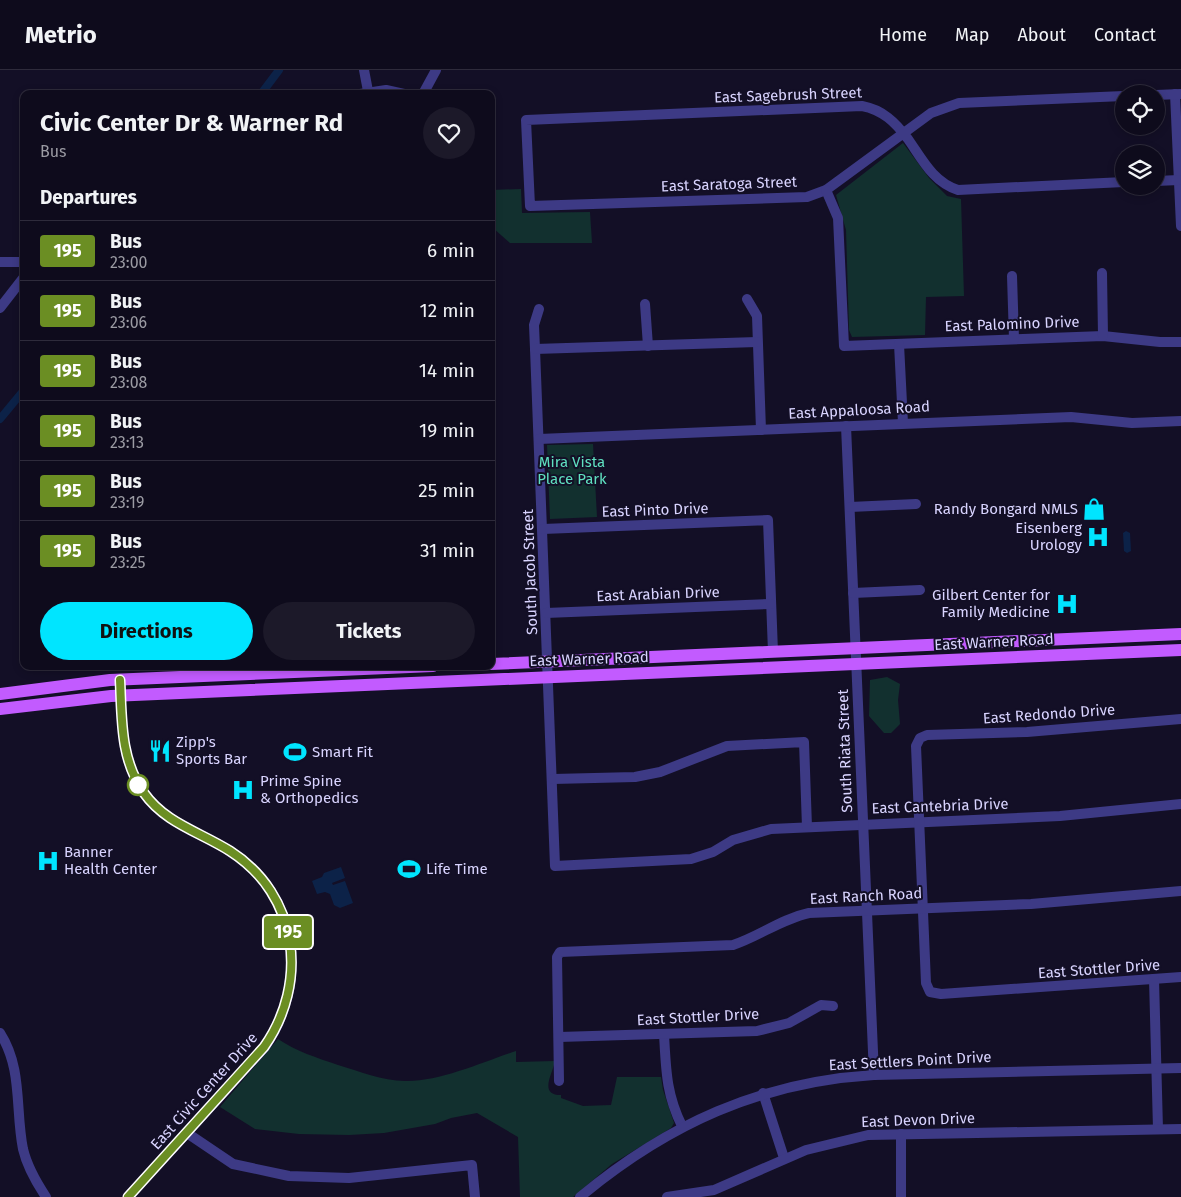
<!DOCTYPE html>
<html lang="en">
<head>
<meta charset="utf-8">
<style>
	body { margin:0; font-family:"Fira Sans",sans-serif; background:#1c1929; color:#f1f3f6; height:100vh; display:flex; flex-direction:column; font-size:19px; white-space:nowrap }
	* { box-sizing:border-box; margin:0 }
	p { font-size:16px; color:#9b9ba3 }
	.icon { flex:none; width:28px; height:28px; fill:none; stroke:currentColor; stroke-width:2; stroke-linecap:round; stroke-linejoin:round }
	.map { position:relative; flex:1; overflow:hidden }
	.sheet { position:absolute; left:20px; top:20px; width:475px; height:580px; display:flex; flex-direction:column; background:#0e0b1c; border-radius:10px; box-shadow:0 2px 8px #0003,0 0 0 1px #2e2b3b }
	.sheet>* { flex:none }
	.badge { padding:0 10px; border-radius:4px; font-size:18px; line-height:32px }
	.tools { position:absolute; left:1115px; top:15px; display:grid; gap:10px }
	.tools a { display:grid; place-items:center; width:50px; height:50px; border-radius:50%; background:#0e0b1c; box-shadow:0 2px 8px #0003,0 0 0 1px #2e2b3b; font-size:25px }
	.map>.badge { position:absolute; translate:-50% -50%; box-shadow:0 0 0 2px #fff }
	h2 { padding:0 20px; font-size:19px; line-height:45px }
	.round { display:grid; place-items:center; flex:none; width:52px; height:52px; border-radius:26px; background:#1c1929 }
	.headline { display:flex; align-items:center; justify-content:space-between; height:85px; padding:0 20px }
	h1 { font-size:24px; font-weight:700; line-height:38px }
	.button { display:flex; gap:10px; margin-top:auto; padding:10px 20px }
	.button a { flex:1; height:58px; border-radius:30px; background:#00e5ff; color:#111; font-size:20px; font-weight:700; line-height:58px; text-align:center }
	.button a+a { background:#1c1929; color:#f1f3f6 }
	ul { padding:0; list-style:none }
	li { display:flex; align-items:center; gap:15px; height:60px; padding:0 20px; border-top:1px solid #2e2b3b }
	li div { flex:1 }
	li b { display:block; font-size:19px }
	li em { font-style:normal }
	li .badge { min-width:55px; font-weight:700; text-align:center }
	header { display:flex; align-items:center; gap:30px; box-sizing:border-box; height:70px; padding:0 25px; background:#0e0b1c; border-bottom:1px solid #2e2b3b }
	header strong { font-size:24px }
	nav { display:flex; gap:28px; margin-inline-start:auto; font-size:18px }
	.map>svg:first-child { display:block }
	.green { fill:#12302f }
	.water { fill:#0c2248 }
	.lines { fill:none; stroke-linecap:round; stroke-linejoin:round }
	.canal { stroke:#0c2248; stroke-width:8 }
	.minor { stroke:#3d3a85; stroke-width:10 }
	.major { stroke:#c25bff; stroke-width:12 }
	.line-casing { stroke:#fff; stroke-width:11 }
	.line { stroke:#6b8e23; stroke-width:8 }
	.stop-dot { fill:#fff; stroke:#6b8e23; stroke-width:2.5 }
	.labels { text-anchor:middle; stroke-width:4; stroke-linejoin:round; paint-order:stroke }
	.street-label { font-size:15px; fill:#d9d4ff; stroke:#130f26 }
	.park-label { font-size:15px; fill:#5fe0c0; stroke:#130f26 }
	.poi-label { font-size:15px; fill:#d9d4ff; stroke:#130f26; text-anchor:start }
</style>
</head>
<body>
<header>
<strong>Metrio</strong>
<nav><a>Home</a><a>Map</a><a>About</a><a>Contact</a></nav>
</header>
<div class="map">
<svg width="1181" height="1127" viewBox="0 0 1181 1127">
	<rect width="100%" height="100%" fill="#130f26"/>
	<g class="green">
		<polygon points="903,73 929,108 947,126 961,129 964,226 926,227 925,265 852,267 849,260 846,160 836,125"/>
		<polygon points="521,119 522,143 590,142 592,173 510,173 493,158 491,120"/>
		<polygon points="593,374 597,447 550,449 547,375"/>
		<polygon points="887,607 900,614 898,630 900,654 891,663 884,663 869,646 870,610"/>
		<path d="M 278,969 C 296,981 317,988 338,995 C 359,1001 382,1011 405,1011 C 439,1012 483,992 516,981 L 516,992 L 555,991 C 553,1003 538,1025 561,1025 L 561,1028 L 583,1036 L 611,1035 L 617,1007 L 661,1007 L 663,1020 L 674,1053 L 671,1058 L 612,1094 L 573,1127 L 520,1127 L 518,1067 L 477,1043 L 451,1048 L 435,1054 L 384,1063 L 349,1065 L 299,1064 L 255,1059 L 220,1037 Z"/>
	</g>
	<g class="water">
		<polygon points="1126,461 1130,463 1131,481 1127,483 1124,481 1123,463"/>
		<polygon points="341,797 345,808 332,813 333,815 345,811 353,833 340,838 334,835 330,824 325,822 317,824 312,811 322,807 324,803"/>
	</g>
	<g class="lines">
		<g class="canal">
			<polyline points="261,24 279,0"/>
			<polyline points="0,349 24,320"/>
		</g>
		<g class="minor">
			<polyline points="364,0 368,21"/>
			<polyline points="360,24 386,20 404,24"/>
			<polyline points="423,24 436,0"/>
			<polyline points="1175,24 1181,156"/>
			<polyline points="1156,25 1180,24"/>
			<path d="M 1124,26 L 959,33 L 931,43 L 826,120 L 807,127 L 530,136 L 526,50 L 862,36 C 883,40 895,52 908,69 C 922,89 933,112 958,120 L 1124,112"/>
			<polyline points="1156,111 1179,110"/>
			<polyline points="826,120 838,148 844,276 1103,266 1160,272 1181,272"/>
			<polyline points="0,192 24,192"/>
			<polyline points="1102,203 1103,266"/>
			<polyline points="1012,206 1014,269"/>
			<polyline points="747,229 757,246 761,360"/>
			<polyline points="645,234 648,276"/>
			<polyline points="0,238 24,207"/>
			<polyline points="539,239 534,255 535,279 555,796 691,789 713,782 733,770 771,759 1060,746 1181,734"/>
			<polyline points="899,274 903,353"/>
			<polyline points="535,279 757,272"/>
			<polyline points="846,356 874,1005"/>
			<polyline points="539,369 1071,347 1132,353 1181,351"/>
			<polyline points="850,437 916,434"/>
			<polyline points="543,459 768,450 773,582"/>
			<polyline points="853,523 920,520"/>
			<polyline points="546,543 771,534"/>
			<path d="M 120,610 C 122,649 120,689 144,723 C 165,753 200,762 230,781 C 299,825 309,912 265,977 L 128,1127"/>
			<polyline points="1181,649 1027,662 927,665 920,668 916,676 926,913 930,922 941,924 1181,907"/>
			<polyline points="553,709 635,707 660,702 727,676 804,672 807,757"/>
			<polyline points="1154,909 1158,1059"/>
			<path d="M 0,963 C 23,999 15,1039 23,1079 C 27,1096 36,1112 46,1127"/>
			<path d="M 664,964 C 666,999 666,1024 682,1056"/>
			<polyline points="559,967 757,961 789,953 821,935 833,936"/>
			<path d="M 559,1011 L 557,887 L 560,882 L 733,875 C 760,866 781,849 809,843 L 1031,834 L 1181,821"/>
			<polyline points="763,1023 784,1088"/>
			<polyline points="187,1063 233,1094 289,1106 349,1108 472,1095 475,1127"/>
			<polyline points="901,1064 901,1127"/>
			<path d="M 580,1127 C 668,1054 760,1012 874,1005 L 1181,998"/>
			<polyline points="667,1127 714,1120 806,1080 868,1065 1181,1059"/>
		</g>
		<g class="major">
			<polyline points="491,594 1181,564"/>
			<polyline points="0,624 110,610 433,596"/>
			<polyline points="0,639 111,626 1181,580"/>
		</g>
	</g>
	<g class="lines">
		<defs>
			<path id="line" d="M 120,610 C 122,649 120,689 144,723 C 165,753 200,762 230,781 C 299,825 309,913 264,977 L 128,1127"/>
		</defs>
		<use href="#line" class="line-casing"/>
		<use href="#line" class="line"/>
	</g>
	<defs>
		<symbol id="shop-bare" viewBox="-9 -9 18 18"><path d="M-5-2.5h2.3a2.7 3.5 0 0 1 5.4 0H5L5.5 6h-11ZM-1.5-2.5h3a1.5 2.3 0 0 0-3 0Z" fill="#00e5ff" stroke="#130f26" stroke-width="2.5" paint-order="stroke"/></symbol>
		<symbol id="hospital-bare" viewBox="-9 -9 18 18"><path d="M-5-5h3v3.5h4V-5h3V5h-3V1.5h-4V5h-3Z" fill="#00e5ff" stroke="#130f26" stroke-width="2.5" paint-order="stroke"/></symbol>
		<symbol id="restaurant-bare" viewBox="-9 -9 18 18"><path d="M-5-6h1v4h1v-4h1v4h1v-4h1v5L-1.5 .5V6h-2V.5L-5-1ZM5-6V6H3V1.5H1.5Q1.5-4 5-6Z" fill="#00e5ff" stroke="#130f26" stroke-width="2.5" paint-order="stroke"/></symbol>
		<symbol id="stadium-bare" viewBox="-9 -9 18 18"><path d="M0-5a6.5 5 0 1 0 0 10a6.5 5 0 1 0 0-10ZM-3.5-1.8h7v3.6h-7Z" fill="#00e5ff" stroke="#130f26" stroke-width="2.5" paint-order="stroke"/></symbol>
	</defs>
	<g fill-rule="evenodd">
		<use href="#shop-bare" x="1078" y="423" width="32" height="32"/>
		<use href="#hospital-bare" x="1082" y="451" width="32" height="32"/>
		<use href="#hospital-bare" x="1051" y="518" width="32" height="32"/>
		<use href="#restaurant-bare" x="144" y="665" width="32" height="32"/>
		<use href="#stadium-bare" x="279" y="666" width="32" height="32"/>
		<use href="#hospital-bare" x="227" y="704" width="32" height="32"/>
		<use href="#hospital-bare" x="32" y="775" width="32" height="32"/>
		<use href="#stadium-bare" x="393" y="783" width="32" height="32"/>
	</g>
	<circle class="stop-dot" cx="138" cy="715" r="10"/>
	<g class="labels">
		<g class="street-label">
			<text transform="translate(788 25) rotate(-2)" y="5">East Sagebrush Street</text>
			<text transform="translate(729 114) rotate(-2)" y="5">East Saratoga Street</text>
			<text transform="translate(1012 254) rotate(-2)" y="5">East Palomino Drive</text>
			<text transform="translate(859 340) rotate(-3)" y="5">East Appaloosa Road</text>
			<text transform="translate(655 440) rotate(-2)" y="5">East Pinto Drive</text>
			<text transform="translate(530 502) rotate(-92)" y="5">South Jacob Street</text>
			<text transform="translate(658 524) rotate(-2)" y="5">East Arabian Drive</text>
			<text transform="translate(994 572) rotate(-3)" y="5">East Warner Road</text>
			<text transform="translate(589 589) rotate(-2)" y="5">East Warner Road</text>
			<text transform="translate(1049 644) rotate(-4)" y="5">East Redondo Drive</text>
			<text transform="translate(845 681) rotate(-92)" y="5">South Riata Street</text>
			<text transform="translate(940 736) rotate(-2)" y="5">East Cantebria Drive</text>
			<text transform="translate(866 826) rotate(-3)" y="5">East Ranch Road</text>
			<text transform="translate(1099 899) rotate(-4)" y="5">East Stottler Drive</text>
			<text transform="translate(698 947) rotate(-3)" y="5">East Stottler Drive</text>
			<text transform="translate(910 991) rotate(-3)" y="5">East Settlers Point Drive</text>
			<text transform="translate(204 1021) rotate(-48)" y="5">East Civic Center Drive</text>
			<text transform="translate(918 1050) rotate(-2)" y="5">East Devon Drive</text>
		</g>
		<g class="park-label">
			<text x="572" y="397">Mira Vista<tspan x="572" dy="17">Place Park</tspan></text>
		</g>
		<g class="poi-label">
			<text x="1078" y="444" text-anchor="end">Randy Bongard NMLS</text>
			<text x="1082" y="463" text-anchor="end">Eisenberg<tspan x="1082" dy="17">Urology</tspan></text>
			<text x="1050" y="530" text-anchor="end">Gilbert Center for<tspan x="1050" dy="17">Family Medicine</tspan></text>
			<text x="176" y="677">Zipp's<tspan x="176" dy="17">Sports Bar</tspan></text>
			<text x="312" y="687">Smart Fit</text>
			<text x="260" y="716">Prime Spine<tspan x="260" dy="17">&amp; Orthopedics</tspan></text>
			<text x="64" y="787">Banner<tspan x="64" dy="17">Health Center</tspan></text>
			<text x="426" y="804">Life Time</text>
		</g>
	</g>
</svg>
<div class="tools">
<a><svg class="icon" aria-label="locate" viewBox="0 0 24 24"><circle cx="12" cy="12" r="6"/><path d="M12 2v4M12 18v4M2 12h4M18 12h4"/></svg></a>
<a><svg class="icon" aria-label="layers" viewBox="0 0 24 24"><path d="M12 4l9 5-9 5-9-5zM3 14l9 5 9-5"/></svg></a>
</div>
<b class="badge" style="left:288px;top:862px;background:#6b8e23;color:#fff">195</b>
<section class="sheet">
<div class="headline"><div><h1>Civic Center Dr &amp; Warner Rd</h1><p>Bus</p></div><a class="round"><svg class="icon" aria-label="heart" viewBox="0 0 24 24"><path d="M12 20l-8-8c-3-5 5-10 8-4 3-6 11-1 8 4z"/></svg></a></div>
<h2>Departures</h2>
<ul>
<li><span class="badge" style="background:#6b8e23;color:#fff">195</span><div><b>Bus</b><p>23:00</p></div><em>6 min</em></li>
<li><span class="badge" style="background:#6b8e23;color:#fff">195</span><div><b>Bus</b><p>23:06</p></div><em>12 min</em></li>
<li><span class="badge" style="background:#6b8e23;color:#fff">195</span><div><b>Bus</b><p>23:08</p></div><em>14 min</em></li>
<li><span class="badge" style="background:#6b8e23;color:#fff">195</span><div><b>Bus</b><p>23:13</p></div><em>19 min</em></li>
<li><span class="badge" style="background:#6b8e23;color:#fff">195</span><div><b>Bus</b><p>23:19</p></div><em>25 min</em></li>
<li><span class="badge" style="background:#6b8e23;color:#fff">195</span><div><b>Bus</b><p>23:25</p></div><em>31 min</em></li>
</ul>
<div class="button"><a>Directions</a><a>Tickets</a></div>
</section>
</div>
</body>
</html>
